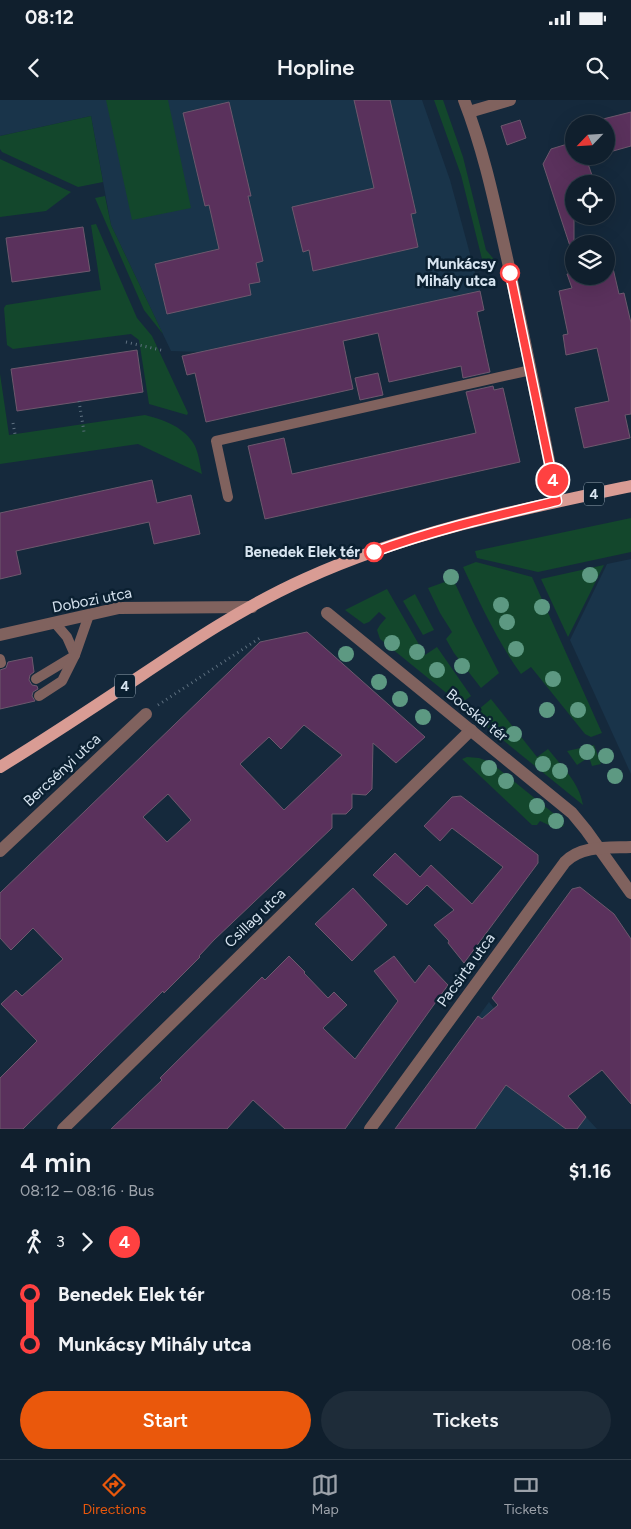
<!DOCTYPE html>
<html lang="en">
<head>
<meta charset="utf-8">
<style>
	body { margin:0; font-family:Figtree,sans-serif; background:#1e2c39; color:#f1f3f6; height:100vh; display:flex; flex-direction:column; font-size:19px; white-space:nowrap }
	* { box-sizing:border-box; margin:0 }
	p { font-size:16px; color:#9ca2aa }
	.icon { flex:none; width:28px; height:28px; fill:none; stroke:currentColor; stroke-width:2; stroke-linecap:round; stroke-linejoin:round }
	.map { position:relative; height:1029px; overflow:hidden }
	.side { display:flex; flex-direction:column; background:#101f2d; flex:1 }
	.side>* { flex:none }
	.badge { padding:0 10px; border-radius:16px; font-size:18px; line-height:32px }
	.needle { width:32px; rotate:245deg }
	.buttons { position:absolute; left:565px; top:15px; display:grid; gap:10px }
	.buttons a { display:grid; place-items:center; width:50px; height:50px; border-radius:50%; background:#101f2d; box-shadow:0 5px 20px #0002,0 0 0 1px #303d49; font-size:25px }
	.map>.badge { position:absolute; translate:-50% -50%; box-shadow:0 0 0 2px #fff }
	.legs { display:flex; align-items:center; gap:8px; height:55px; padding:0 20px; font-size:16px }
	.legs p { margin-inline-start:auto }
	.headline { display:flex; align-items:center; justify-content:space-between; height:85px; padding:0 20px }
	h1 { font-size:28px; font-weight:600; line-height:38px }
	.primary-button { display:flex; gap:10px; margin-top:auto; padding:10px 20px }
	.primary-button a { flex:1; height:58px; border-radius:30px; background:#ea580c; color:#fff; font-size:20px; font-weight:600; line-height:58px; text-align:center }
	.primary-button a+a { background:#1e2c39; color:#f1f3f6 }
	ul { padding:0 20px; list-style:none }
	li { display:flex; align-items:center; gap:18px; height:50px; font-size:19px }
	li i { display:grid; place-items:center; width:8px; height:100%; margin:0 6px; background:currentColor }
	li i::after { content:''; width:12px; height:12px; margin:-6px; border:4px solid; border-radius:50%; background:#101f2d }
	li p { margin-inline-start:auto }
	li:first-child i { background:linear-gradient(#0000 50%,currentColor 0) }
	li:last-child i { background:linear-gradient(currentColor 50%,#0000 0) }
	.status { display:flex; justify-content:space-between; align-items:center; height:35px; padding:0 25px; background:#101f2d; direction:ltr }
	.status svg { height:14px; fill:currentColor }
	header { display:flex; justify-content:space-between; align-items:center; height:65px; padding:0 20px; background:#101f2d; font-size:22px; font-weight:600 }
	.tab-bar { display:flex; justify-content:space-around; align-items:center; height:70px; border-top:1px solid #303d49; background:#101f2d; font-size:14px; color:#9ca2aa }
	.tab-bar a { display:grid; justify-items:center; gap:2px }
	.tab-bar .on { color:#ea580c }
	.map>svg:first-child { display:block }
	.built { fill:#19344a }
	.green { fill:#13472c }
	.building { fill:#5a315c; stroke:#6d586d; fill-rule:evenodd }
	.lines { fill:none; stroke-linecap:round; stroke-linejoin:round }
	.path { stroke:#5f7181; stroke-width:3; stroke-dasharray:1 4; stroke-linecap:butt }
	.service { stroke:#80625e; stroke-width:10 }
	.minor { stroke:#80625e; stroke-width:12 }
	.primary { stroke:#d99c94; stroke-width:12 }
	.tree { fill:#5d9982 }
	.line-1-casing { stroke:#fff; stroke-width:11 }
	.line-1 { stroke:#ff4141; stroke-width:8 }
	.stop-1-dot { fill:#fff; stroke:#ff4141; stroke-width:2.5 }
	.labels { text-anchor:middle; stroke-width:5; stroke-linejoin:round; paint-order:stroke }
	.shield { fill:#0b2031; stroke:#9aa9b7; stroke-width:1 }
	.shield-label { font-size:14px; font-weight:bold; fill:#d7e4f0 }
	.stop-label { font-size:15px; font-weight:bold; fill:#d7e4f0; stroke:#0b2031; text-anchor:end }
	.street-label { font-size:15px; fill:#d7e4f0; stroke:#0b2031 }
</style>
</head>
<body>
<div class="status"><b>08:12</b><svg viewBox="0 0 49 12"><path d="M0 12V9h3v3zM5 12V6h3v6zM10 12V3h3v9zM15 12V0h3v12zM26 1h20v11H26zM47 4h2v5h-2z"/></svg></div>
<header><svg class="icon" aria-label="back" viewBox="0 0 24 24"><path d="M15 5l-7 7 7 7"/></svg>Hopline<svg class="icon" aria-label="search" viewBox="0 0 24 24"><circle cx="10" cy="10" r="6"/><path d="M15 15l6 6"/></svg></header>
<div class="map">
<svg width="631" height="1029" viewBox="0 0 631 1029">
	<rect width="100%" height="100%" fill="#15293c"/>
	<g class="built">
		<polygon points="0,0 422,0 450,80 480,191 202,252 171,251 111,125 91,16 0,36"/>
		<polygon points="631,459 631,674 570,540 607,464"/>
		<polygon points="489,902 556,984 597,1029 414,1029 404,1018"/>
	</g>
	<g class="green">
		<polygon points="106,0 168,0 191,108 132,120"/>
		<polygon points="434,0 443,0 463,57 486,150 498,164 484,167 461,75"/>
		<polygon points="91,16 103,82 78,87 2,52 0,49 0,36"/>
		<polygon points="0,59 71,92 46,111 0,117"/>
		<polygon points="105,96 111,125 163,234 144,210 95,98"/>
		<polygon points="96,124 137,218 152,236 188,313 187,315 149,304 139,240 131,234 13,249 7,245 4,208 6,205 101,190 91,125"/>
		<path d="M 0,274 L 9,335 L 145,315 C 164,320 185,327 195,346 C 199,355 200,365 202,374 L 138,344 L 0,364 Z"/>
		<polygon points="631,418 631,452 538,472 477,458 475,451"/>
		<path d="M 476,462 L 532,477 L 602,633 L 591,637 L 585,634 L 531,567 L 521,574 C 497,541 480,503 463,467 Z"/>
		<polygon points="604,465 568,537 541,479"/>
		<polygon points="453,479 473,522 499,573 481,588 454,553 446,539 452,532 440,513 428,488"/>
		<polygon points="387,489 425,555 437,547 471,596 460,604 380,539 377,530 380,525 386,518 379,512 369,522 364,524 345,510"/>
		<polygon points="415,494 434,530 423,535 403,501"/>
		<path d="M 491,599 L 537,657 L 548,649 C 562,667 579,682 583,705 L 472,615 Z"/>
		<polygon points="594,645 601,664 592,666 589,657 577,665 567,651"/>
		<polygon points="467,657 479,658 490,662 558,717 564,726 555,728 540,721 537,725 532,725 462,659"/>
	</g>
	<g class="building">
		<polygon points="354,0 390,0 416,113 411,114 418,147 313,171 309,150 303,152 292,107 374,88"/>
		<polygon points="229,2 251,96 248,96 263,161 256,163 260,182 249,184 251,195 167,214 155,164 219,149 209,105 205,106 183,13"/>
		<polygon points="631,12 631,46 606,53 606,24 600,24 599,20"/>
		<polygon points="520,20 526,38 507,45 501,26"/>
		<polygon points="574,42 574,56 594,56 586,58 595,84 574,84 574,146 570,146 543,64 551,49"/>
		<polygon points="83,127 90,171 12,182 6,138"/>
		<polygon points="612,164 619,194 624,193 631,223 631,314 625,315 630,338 584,348 575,308 609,301 597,248 566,255 563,235 568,234 559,191 572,188 567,174 574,173 574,176 606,176 606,166"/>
		<polygon points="480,191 484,210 477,212 490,272 463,278 461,266 389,282 378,233 343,241 353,289 206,322 195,273 187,275 182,256"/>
		<polygon points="137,250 143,292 17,311 11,269"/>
		<polygon points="378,273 383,295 360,300 355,278"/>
		<polygon points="493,286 494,290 503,288 520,362 265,419 248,346 284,338 292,374 476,333 466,292"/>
		<polygon points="152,380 157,403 191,395 200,434 154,444 149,422 16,451 21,474 0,479 0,413"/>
		<path d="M 307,532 L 425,637 L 396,663 L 373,643 L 372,689 L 366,695 L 352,694 L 352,708 L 346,714 L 332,714 L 332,728 L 214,840 L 199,856 L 200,857 L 164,893 L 163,891 L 23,1029 L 0,1029 L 0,978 L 37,941 L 1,904 L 16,890 L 22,896 L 63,859 L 33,828 L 11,850 L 0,838 L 0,793 L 260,542 ZM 304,625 L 342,655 L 284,710 L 240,664 L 269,637 L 281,649 ZM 168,694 L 191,720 L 167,742 L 143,717 Z"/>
		<polygon points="32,557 34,572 30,575 29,580 32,585 37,586 38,589 33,592 32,596 35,601 0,609 0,570 6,568 8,562"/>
		<polygon points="461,696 538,755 538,763 464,863 448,843 449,841 434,825 454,810 427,785 407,805 373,775 395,753 420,777 431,765 472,804 503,767 452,728 440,741 424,726 452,697"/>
		<polygon points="580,787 614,814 631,839 631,1004 602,970 568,996 586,1017 577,1029 566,1029 506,985 475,1029 395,1029 478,916 482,919 498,905 492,898 572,789"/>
		<polygon points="353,788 387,825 352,861 315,824"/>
		<polygon points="289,856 305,872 304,873 328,898 334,892 347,905 323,928 355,959 398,901 374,871 394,856 415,883 429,865 448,885 345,1029 285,1029 253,1000 227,1029 111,1029 162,980 160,978 262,877 265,880"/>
	</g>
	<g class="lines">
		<g class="path">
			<polyline points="126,242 165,251"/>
			<polyline points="79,301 84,332"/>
			<polyline points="13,323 15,334"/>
			<polyline points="158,605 260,538"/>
		</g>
		<g class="service">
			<polyline points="228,397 216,341 531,270"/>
			<polyline points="55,523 67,537 75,555"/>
			<polyline points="0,559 1,563"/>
			<polyline points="36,579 74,556"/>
			<polyline points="39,596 62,581 75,555 89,515"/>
		</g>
		<g class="minor">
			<path d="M 464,0 C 484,51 495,105 507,158 C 525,239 541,320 557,401"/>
			<polyline points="469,12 510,0"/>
			<polyline points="327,513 572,713 586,730 631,793"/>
			<polyline points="0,535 119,508 252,507"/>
			<polyline points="0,751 146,614"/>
			<polyline points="63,1029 471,630"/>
			<path d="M 370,1029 L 565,762 C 582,745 609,748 631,747"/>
		</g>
		<path class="primary" d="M 0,667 C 46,639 91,609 136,579 C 191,542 245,506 305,479 C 408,432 521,409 631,386"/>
	</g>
	<g class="tree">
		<circle cx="590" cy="475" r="8"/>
		<circle cx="451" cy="477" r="8"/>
		<circle cx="501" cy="505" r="8"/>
		<circle cx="542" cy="507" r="8"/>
		<circle cx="507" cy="522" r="8"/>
		<circle cx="392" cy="543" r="8"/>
		<circle cx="516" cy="549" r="8"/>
		<circle cx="417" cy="552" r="8"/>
		<circle cx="346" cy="554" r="8"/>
		<circle cx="462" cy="566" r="8"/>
		<circle cx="437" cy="570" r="8"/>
		<circle cx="553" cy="579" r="8"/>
		<circle cx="379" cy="582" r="8"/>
		<circle cx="400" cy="599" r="8"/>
		<circle cx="547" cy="610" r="8"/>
		<circle cx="578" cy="610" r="8"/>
		<circle cx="423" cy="617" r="8"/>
		<circle cx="514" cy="634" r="8"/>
		<circle cx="587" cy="652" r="8"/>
		<circle cx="606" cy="656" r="8"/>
		<circle cx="543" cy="664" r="8"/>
		<circle cx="489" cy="668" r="8"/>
		<circle cx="560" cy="671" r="8"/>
		<circle cx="615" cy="676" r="8"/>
		<circle cx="506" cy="681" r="8"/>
		<circle cx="537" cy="706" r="8"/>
		<circle cx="556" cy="721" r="8"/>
	</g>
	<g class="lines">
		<defs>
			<path id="line-1" d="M 374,452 C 433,430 495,416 557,401 L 510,173"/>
		</defs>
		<use href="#line-1" class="line-1-casing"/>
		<use href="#line-1" class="line-1"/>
	</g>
	<g class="stop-1-dot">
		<circle cx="510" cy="173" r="9"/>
		<circle cx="374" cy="452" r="9"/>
	</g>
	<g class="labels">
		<g class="shield">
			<rect x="584" y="382.5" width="20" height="23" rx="4"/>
			<rect x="115" y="574.5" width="20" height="23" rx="4"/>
		</g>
		<g class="shield-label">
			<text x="594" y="399">4</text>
			<text x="125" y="591">4</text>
		</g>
		<g class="stop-label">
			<text x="496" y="169">Munkácsy<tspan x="496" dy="17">Mihály utca</tspan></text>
			<text x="360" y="457">Benedek Elek tér</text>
		</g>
		<g class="street-label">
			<text transform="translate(92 500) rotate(-11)" y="5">Dobozi utca</text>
			<text transform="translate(477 615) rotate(39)" y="5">Bocskai tér</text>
			<text transform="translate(62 670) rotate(-43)" y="5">Bercsényi utca</text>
			<text transform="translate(255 818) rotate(-44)" y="5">Csillag utca</text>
			<text transform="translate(466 870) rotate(-54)" y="5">Pacsirta utca</text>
		</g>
	</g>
</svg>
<div class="buttons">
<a><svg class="needle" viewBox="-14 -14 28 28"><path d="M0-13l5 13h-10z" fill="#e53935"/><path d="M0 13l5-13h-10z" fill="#9ca2aa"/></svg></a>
<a><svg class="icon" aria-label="locate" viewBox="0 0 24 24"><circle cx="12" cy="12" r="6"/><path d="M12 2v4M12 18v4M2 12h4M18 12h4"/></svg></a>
<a><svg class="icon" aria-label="layers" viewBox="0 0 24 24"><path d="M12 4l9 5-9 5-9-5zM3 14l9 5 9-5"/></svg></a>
</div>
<b class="badge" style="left:553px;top:380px;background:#ff4141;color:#fff">4</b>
</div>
<section class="side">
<div class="headline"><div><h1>4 min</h1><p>08:12 – 08:16 · Bus</p></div><b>$1.16</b></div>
<div class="legs"><svg class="icon" aria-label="walk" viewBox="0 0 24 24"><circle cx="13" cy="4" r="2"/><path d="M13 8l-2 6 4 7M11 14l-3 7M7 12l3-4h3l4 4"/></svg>3<svg class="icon" aria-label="forward" viewBox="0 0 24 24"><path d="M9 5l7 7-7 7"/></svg><b class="badge" style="background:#ff4141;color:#fff">4</b></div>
<ul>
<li><i style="color:#ff4141"></i><b>Benedek Elek tér</b><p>08:15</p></li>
<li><i style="color:#ff4141"></i><b>Munkácsy Mihály utca</b><p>08:16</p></li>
</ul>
<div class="primary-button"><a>Start</a><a>Tickets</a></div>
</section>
<nav class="tab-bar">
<a class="on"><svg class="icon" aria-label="directions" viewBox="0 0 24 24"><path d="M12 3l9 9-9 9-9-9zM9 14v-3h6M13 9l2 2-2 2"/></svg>Directions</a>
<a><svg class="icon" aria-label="map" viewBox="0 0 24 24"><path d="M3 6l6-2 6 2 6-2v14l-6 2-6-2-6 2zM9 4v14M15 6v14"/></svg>Map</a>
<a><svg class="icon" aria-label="tickets" viewBox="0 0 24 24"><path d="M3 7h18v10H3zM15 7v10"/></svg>Tickets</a>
</nav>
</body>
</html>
